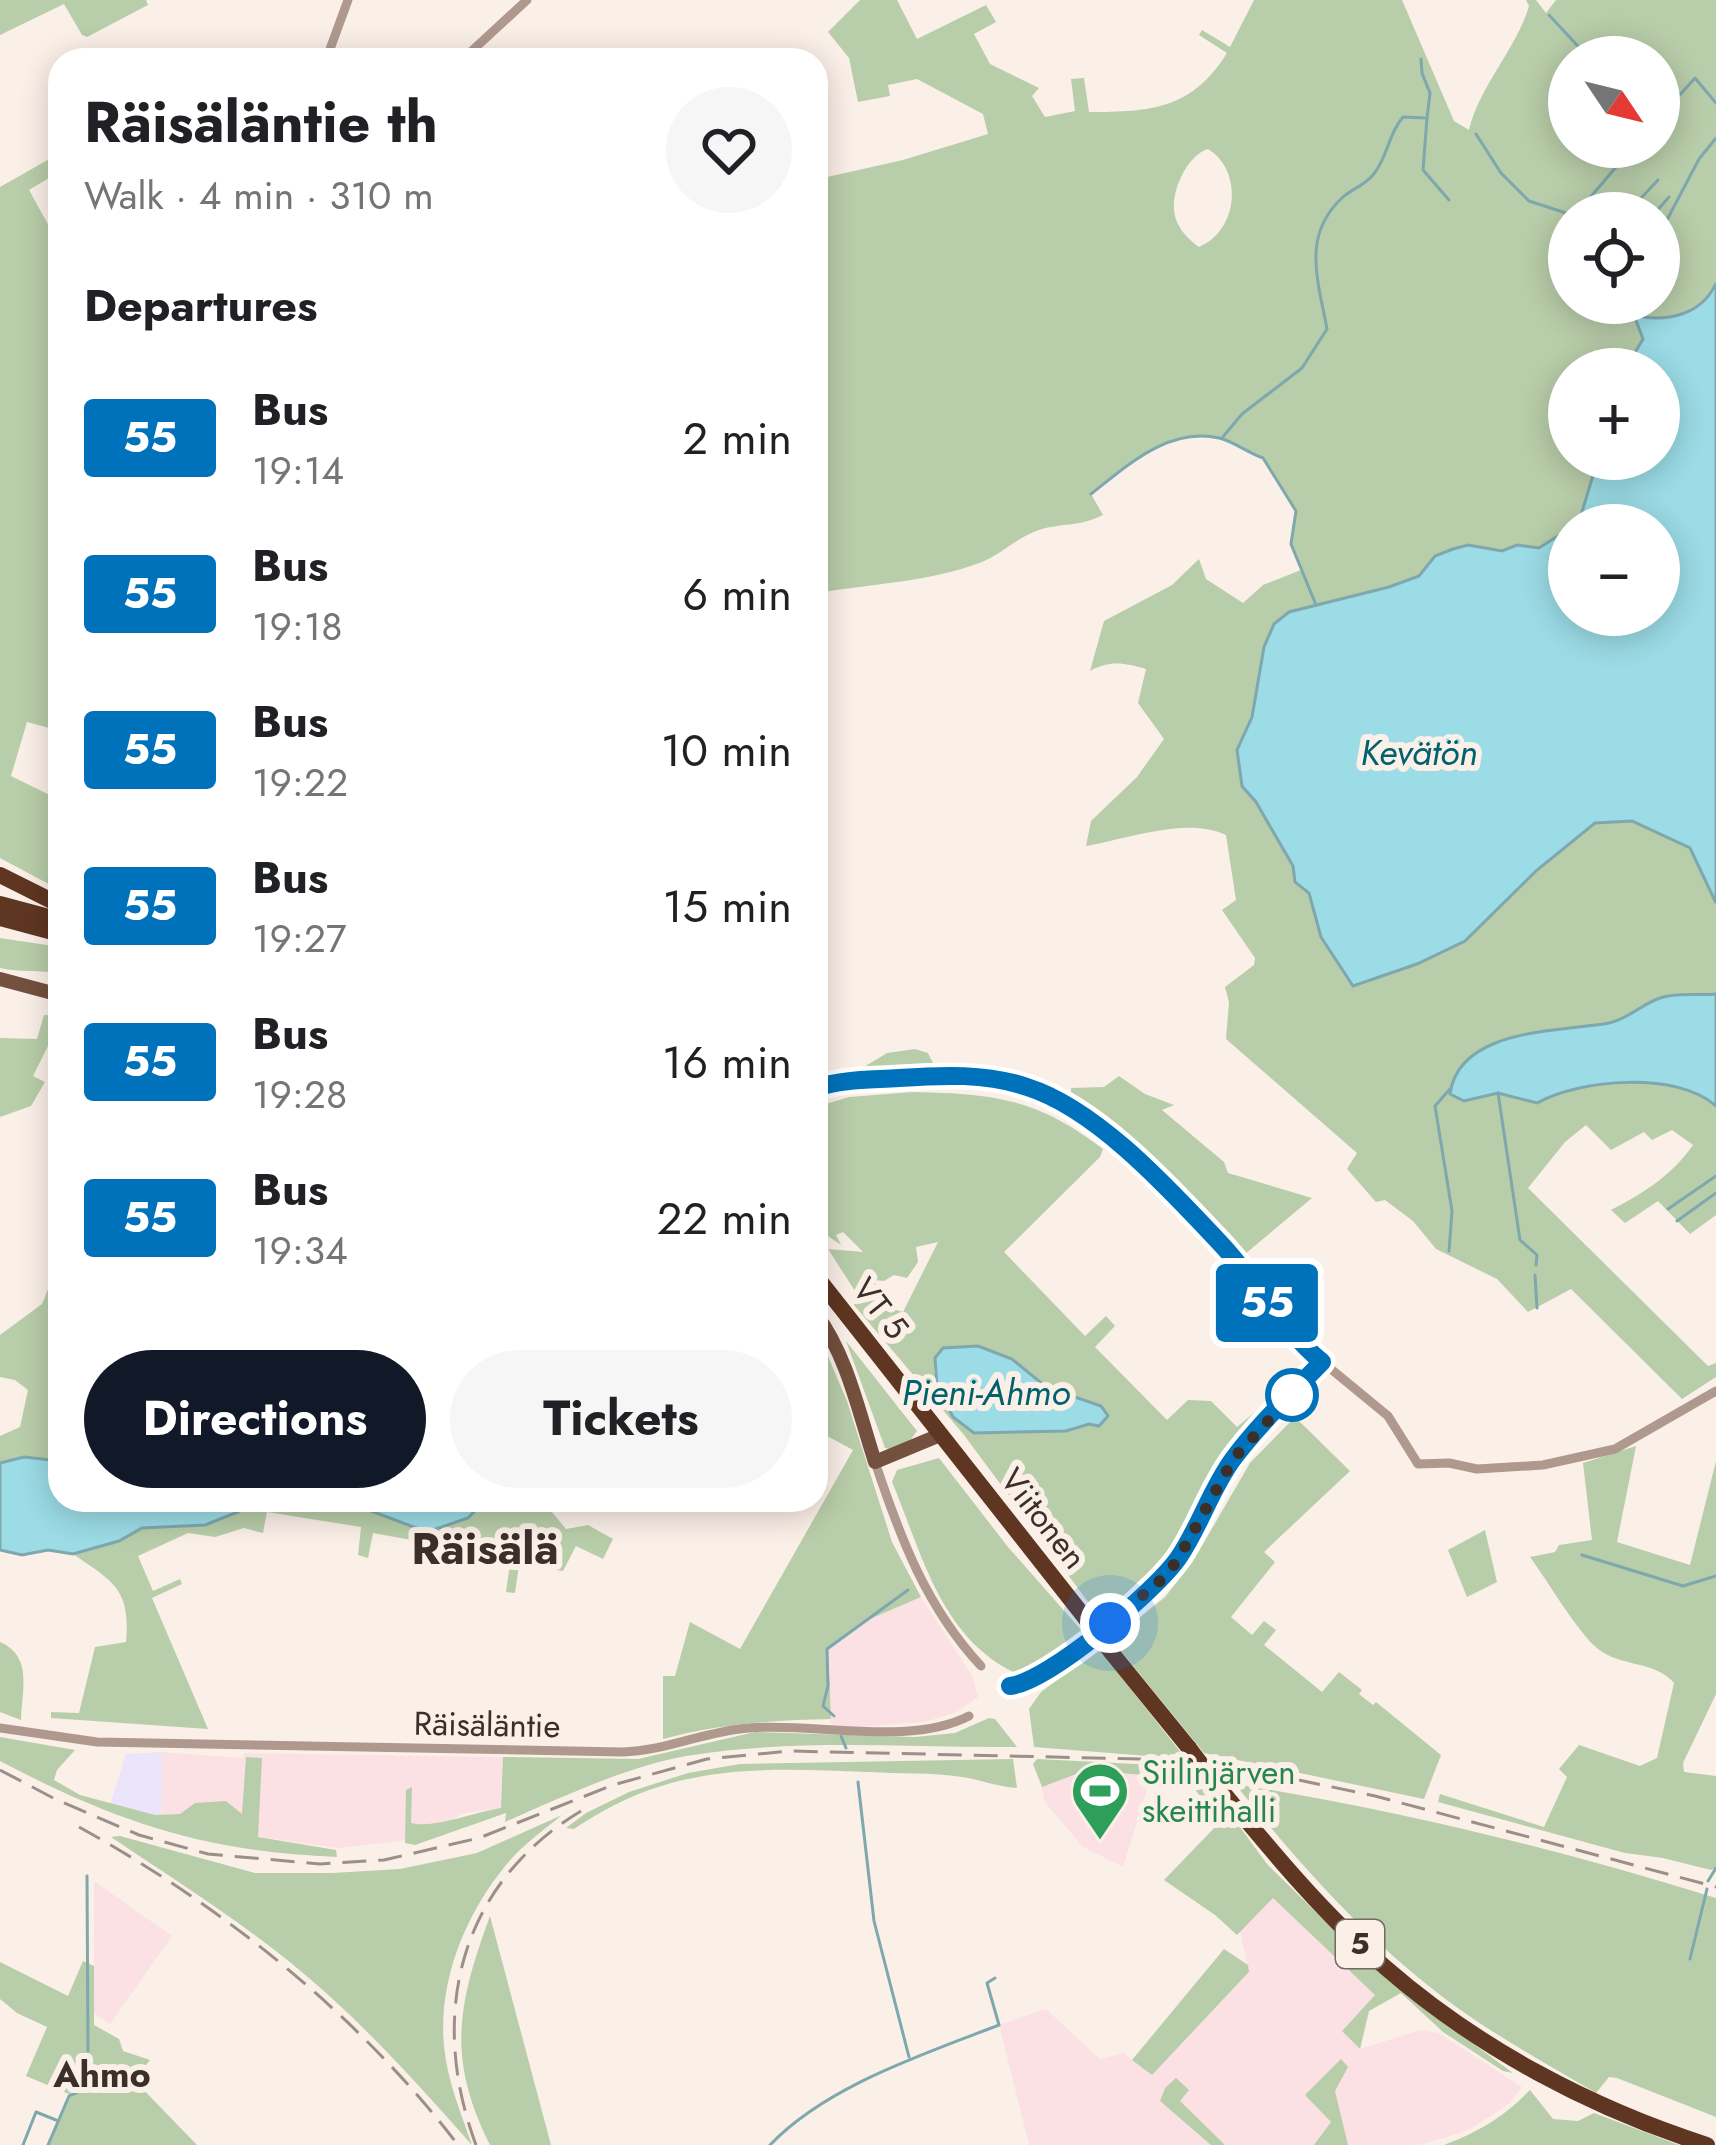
<!DOCTYPE html>
<html lang="en">
<head>
<meta charset="utf-8">
<style>
	body { margin:0; font-family:Jost,sans-serif; background:#f6f6f6; color:#202124; height:100vh; display:flex; flex-direction:column; font-size:45px; white-space:nowrap }
	* { box-sizing:border-box; margin:0 }
	p { font-size:39px; color:#757577 }
	.icon { flex:none; width:66px; height:66px; fill:none; stroke:currentColor; stroke-width:2; stroke-linecap:round; stroke-linejoin:round }
	.map { position:relative; flex:1; overflow:hidden }
	.details { position:absolute; left:48px; top:48px; width:780px; height:1464px; display:flex; flex-direction:column; background:#fff; border-radius:36px; box-shadow:0 6px 30px #0003 }
	.details>* { flex:none }
	.badge { padding:0 24px; border-radius:9px; font-size:42px; line-height:78px }
	.needle { width:78px; rotate:125deg }
	.buttons { position:absolute; left:1548px; top:36px; display:grid; gap:24px }
	.buttons a { display:grid; place-items:center; width:132px; height:132px; border-radius:50%; background:#fff; box-shadow:0 6px 30px #0003; font-size:60px }
	.you { position:absolute; width:60px; height:60px; margin:-30px; border:9px solid #fff; border-radius:50%; background:#1a73e8; box-shadow:0 0 0 18px #1a73e833 }
	.map>.badge { position:absolute; translate:-50% -50%; box-shadow:0 0 0 6px #fff }
	h2 { padding:0 36px; font-size:45px; line-height:108px }
	.round { display:grid; place-items:center; flex:none; width:126px; height:126px; border-radius:63px; background:#f6f6f6 }
	.overview { display:flex; align-items:center; justify-content:space-between; height:204px; padding:0 36px }
	h1 { font-size:57px; font-weight:700; line-height:90px }
	.primary-button { display:flex; gap:24px; margin-top:auto; padding:24px 36px }
	.primary-button a { flex:1; height:138px; border-radius:72px; background:#111827; color:#fff; font-size:48px; font-weight:700; line-height:138px; text-align:center }
	.primary-button a+a { background:#f6f6f6; color:#202124 }
	ul { padding:0; list-style:none }
	li { display:flex; align-items:center; gap:36px; height:156px; padding:0 36px }
	li div { flex:1 }
	li b { display:block; font-size:45px }
	li em { font-style:normal }
	li .badge { min-width:132px; font-weight:700; text-align:center }
	.map>svg:first-child { display:block }
	.commercial { fill:#ece4fa }
	.industrial { fill:#fce1e4 }
	.green { fill:#b8cda9; fill-rule:evenodd }
	.water { fill:#9bdce6; stroke:#7ea8ad; stroke-width:3 }
	.lines { fill:none; stroke-linecap:round; stroke-linejoin:round }
	.stream { stroke:#7ea8ad; stroke-width:3 }
	.minor { stroke:#af998f; stroke-width:9 }
	.major { stroke:#74503e; stroke-width:14 }
	.highway { stroke:#5f3621; stroke-width:16 }
	.rail { stroke:#9b9088; stroke-width:3; stroke-dasharray:24 12; stroke-linecap:butt }
	.highway-bridge { stroke:#5f3621; stroke-width:16 }
	.line-casing { stroke:#fff; stroke-width:27 }
	.line { stroke:#0072bc; stroke-width:18 }
	.walk { stroke:#3b3029; stroke-width:12; stroke-dasharray:0 21.6 }
	.stop-dot { fill:#fff; stroke:#0072bc; stroke-width:6 }
	.labels { text-anchor:middle; stroke-width:12; stroke-linejoin:round; paint-order:stroke }
	.shield { fill:#fbf0e8; stroke:#756a62; stroke-width:3 }
	.shield-label { font-size:30px; font-weight:bold; fill:#3b3029 }
	.street-label { font-size:33px; fill:#3b3029; stroke:#fbf0e8 }
	.leisure-label { font-size:33px; fill:#27864d; stroke:#fbf0e8; text-anchor:start }
	.water-label { font-size:36px; font-style:italic; fill:#01616c; stroke:#fbf0e8 }
	.neighbourhood-label { font-size:36px; font-weight:bold; fill:#3b3029; stroke:#fbf0e8 }
	.district-label { font-size:45px; font-weight:bold; fill:#3b3029; stroke:#fbf0e8 }
</style>
</head>
<body>
<div class="map">
<svg width="1716" height="2145" viewBox="0 0 1716 2145">
	<rect width="100%" height="100%" fill="#fbf0e8"/>
	<polygon class="commercial" points="162,1752 161,1823 110,1805 126,1754"/>
	<g class="industrial">
		<polygon points="921,1597 973,1677 978,1697 957,1712 925,1722 831,1729 827,1649 870,1619"/>
		<polygon points="162,1752 243,1758 244,1753 503,1757 501,1808 463,1813 419,1839 338,1848 161,1823"/>
		<polygon points="1087,1770 1152,1774 1123,1867 1083,1847 1044,1801 1042,1787"/>
		<polygon points="94,1881 172,1936 110,2024 94,2013"/>
		<polygon points="1273,1898 1376,1995 1342,2030 1360,2049 1420,2030 1439,2033 1522,2087 1510,2103 1469,2130 1420,2145 1029,2145 999,2025 1046,2009 1100,2059 1124,2053 1152,2075 1249,1973 1240,1931"/>
	</g>
	<g class="green">
		<polygon points="0,0 146,0 148,5 87,37 82,35 64,4 0,35"/>
		<path d="M 860,0 L 897,0 L 917,39 L 986,5 L 996,22 L 974,34 L 990,64 L 1039,88 L 1032,96 L 1045,117 L 1075,111 L 1071,79 L 1084,78 L 1089,112 C 1152,112 1192,109 1227,53 L 1199,35 L 1202,30 L 1230,47 L 1254,0 L 1402,0 L 1454,121 L 1469,130 C 1480,85 1517,48 1529,6 L 1526,0 L 1536,0 L 1546,13 L 1556,0 L 1716,0 L 1716,317 L 1654,369 L 1569,369 L 1569,459 L 1617,459 L 1581,525 L 1569,525 L 1569,615 L 1716,794 L 1716,1215 L 1690,1234 L 1658,1201 L 1625,1223 L 1611,1210 C 1644,1193 1672,1175 1693,1145 L 1672,1130 L 1652,1140 L 1644,1132 L 1611,1150 L 1586,1125 L 1565,1142 L 1528,1188 L 1708,1366 L 1716,1363 L 1716,1377 L 1682,1399 L 1571,1289 L 1528,1312 L 1497,1279 L 1436,1249 L 1413,1221 L 1385,1200 L 1376,1202 L 1347,1169 L 1357,1153 L 1226,1039 L 1229,1002 L 1225,987 L 1254,965 L 1255,958 L 1222,910 L 1236,900 L 1226,835 C 1188,816 1127,839 1086,846 L 1091,821 L 1137,777 L 1164,739 L 1138,703 L 1146,669 C 1124,663 1110,660 1090,671 L 1104,621 L 1172,585 L 1199,559 L 1206,579 L 1243,603 L 1263,585 L 1301,570 L 1291,544 L 1296,510 L 1263,458 C 1248,453 1233,441 1219,438 C 1168,426 1129,464 1091,494 L 1103,515 C 1079,527 1060,523 1039,530 C 1019,536 1002,554 982,562 C 930,582 871,584 816,593 L 816,350 L 825,345 L 826,327 L 816,304 L 816,162 L 823,161 L 827,177 L 903,160 L 988,134 L 983,114 L 917,79 L 888,85 L 890,96 L 858,102 L 849,58 L 828,32 ZM 1569,57 L 1659,57 L 1659,147 L 1569,147 ZM 1208,149 C 1244,171 1238,231 1199,247 C 1189,240 1178,229 1175,216 C 1169,194 1187,155 1208,149 ZM 1569,213 L 1659,213 L 1659,303 L 1569,303 Z"/>
		<polygon points="51,158 59,172 29,190 60,246 60,731 27,722 11,776 60,800 60,890 0,858 0,187"/>
		<path d="M 0,938 L 60,947 L 60,974 C 39,969 21,973 0,968 Z"/>
		<polygon points="44,1015 60,1016 60,1041 51,1040 33,1076 45,1082 31,1106 0,1117 0,1038 37,1039"/>
		<polygon points="915,1049 928,1053 933,1063 952,1068 951,1073 859,1070 887,1053"/>
		<polygon points="1119,1076 1145,1094 1174,1105 1162,1110 1224,1162 1228,1173 1312,1198 1239,1259 1169,1185 1071,1101 1071,1088 1104,1087"/>
		<path d="M 913,1092 C 995,1094 1036,1098 1103,1149 L 1100,1157 L 1004,1252 L 1085,1336 L 1106,1316 L 1115,1326 L 1095,1347 L 1167,1420 L 1188,1400 L 1211,1401 L 1237,1427 L 1274,1396 L 1277,1399 L 1211,1480 L 1183,1544 L 1164,1571 L 1109,1619 L 1100,1618 L 964,1435 L 854,1305 L 855,1291 L 828,1249 L 863,1252 L 843,1232 L 836,1235 L 841,1245 L 816,1228 L 816,1107 L 849,1097 ZM 938,1242 L 903,1312 L 893,1309 L 873,1280 L 884,1281 L 894,1275 L 907,1278 L 918,1262 L 916,1247 ZM 978,1346 L 1024,1367 L 1046,1387 L 1101,1406 L 1108,1416 L 1066,1431 L 974,1433 L 954,1417 L 934,1372 L 935,1358 L 943,1348 Z"/>
		<polygon points="60,1260 60,1461 24,1457 0,1463 0,1436 20,1427 28,1390 15,1380 0,1377 0,1335 42,1304"/>
		<path d="M 816,1328 L 847,1401 L 892,1542 L 921,1597 L 870,1619 L 828,1649 L 831,1719 C 772,1720 720,1724 663,1739 L 663,1676 L 675,1676 L 690,1622 L 740,1649 L 853,1450 L 816,1430 Z"/>
		<polygon points="846,1341 917,1431 909,1442 894,1450 885,1448"/>
		<polygon points="1295,1417 1350,1471 1264,1552 1275,1562 1231,1617 1252,1635 1264,1621 1276,1630 1264,1645 1322,1692 1339,1672 1362,1690 1359,1694 1373,1705 1376,1702 1441,1755 1424,1799 1204,1753 1112,1640 1165,1597 1192,1563 1250,1463"/>
		<path d="M 1636,1446 L 1617,1542 L 1690,1565 L 1716,1461 L 1716,1694 L 1683,1763 L 1684,1772 L 1716,1776 L 1716,1868 L 1711,1870 L 1663,1858 L 1625,1853 L 1438,1802 L 1440,1794 L 1544,1827 L 1567,1777 L 1559,1769 L 1579,1745 L 1640,1766 L 1657,1758 L 1674,1683 C 1656,1661 1621,1667 1598,1649 C 1578,1633 1547,1580 1530,1557 L 1555,1552 L 1559,1545 L 1592,1540 L 1583,1463 Z"/>
		<path d="M 939,1458 L 1008,1547 L 1081,1630 L 1081,1636 L 1028,1671 L 1018,1674 C 941,1640 922,1553 892,1482 L 897,1470 Z"/>
		<path d="M 253,1500 L 342,1500 L 427,1532 L 468,1518 L 487,1500 L 542,1500 L 566,1529 L 588,1525 L 613,1539 L 603,1559 L 576,1546 L 563,1571 L 519,1565 L 515,1593 L 506,1592 L 510,1563 L 436,1551 L 433,1563 L 426,1561 L 428,1543 L 373,1533 L 368,1558 L 358,1555 L 361,1527 L 267,1512 L 263,1533 L 244,1528 L 215,1537 L 188,1533 L 138,1556 L 153,1591 L 180,1579 L 182,1584 L 152,1598 L 208,1729 L 51,1718 L 51,1712 L 79,1713 L 95,1647 L 126,1642 C 131,1588 112,1581 73,1554 L 119,1541 L 142,1528 L 205,1525 L 238,1512 Z"/>
		<polygon points="1485,1530 1497,1582 1467,1597 1448,1550"/>
		<path d="M 0,1642 C 33,1656 22,1690 21,1720 L 0,1712 Z"/>
		<polygon points="1099,1649 1186,1759 1034,1747 1029,1709 1041,1692"/>
		<path d="M 989,1718 L 995,1719 L 1017,1747 C 907,1748 795,1738 686,1756 C 628,1766 560,1798 505,1822 L 506,1813 L 415,1845 L 405,1843 L 406,1790 L 412,1787 L 411,1823 C 434,1829 474,1812 501,1808 L 503,1757 L 638,1759 L 755,1732 L 915,1737 L 955,1733 Z"/>
		<path d="M 0,1737 L 75,1750 L 57,1770 L 54,1780 L 80,1795 L 155,1815 L 180,1814 L 195,1803 L 226,1801 L 242,1814 L 246,1757 L 262,1758 L 258,1837 L 336,1850 L 337,1857 C 205,1852 116,1822 0,1761 Z"/>
		<path d="M 1013,1759 L 1017,1788 C 999,1787 981,1780 962,1777 C 932,1772 900,1774 869,1772 C 757,1768 673,1762 574,1829 L 566,1828 L 586,1813 L 629,1792 L 688,1773 L 740,1764 Z"/>
		<polygon points="1037,1759 1196,1767 1267,1864 1324,1920 1452,2028 1513,2073 1503,2071 1443,2032 1401,1993 1369,2011 1360,2049 1342,2031 1375,1995 1273,1898 1237,1935 1215,1915 1164,1880 1220,1822 1187,1779 1087,1770 1042,1787 1033,1764"/>
		<path d="M 1235,1784 C 1398,1810 1558,1849 1716,1898 L 1716,2117 L 1617,2078 L 1609,2077 L 1596,2093 C 1549,2065 1499,2038 1455,2006 C 1371,1945 1299,1864 1235,1784 Z"/>
		<path d="M 562,1815 C 543,1831 521,1846 506,1865 C 465,1915 438,1981 444,2046 C 447,2080 461,2113 472,2145 C 416,2082 358,2017 291,1963 C 234,1917 172,1878 111,1837 L 120,1836 L 255,1873 L 332,1873 L 400,1869 L 477,1853 Z"/>
		<path d="M 490,1916 L 551,2145 L 490,2145 C 446,2058 458,2003 490,1916 Z"/>
		<polygon points="1224,1949 1248,1965 1249,1972 1152,2075 1132,2060"/>
		<polygon points="83,1961 94,1966 94,2025 119,2039 123,2051 150,2060 134,2080 197,2145 48,2145 69,2094 26,2076 47,2027 17,2013 0,1999 0,1962 68,1996"/>
		<polygon points="1341,2059 1348,2067 1335,2091 1348,2145 1314,2145 1331,2122 1305,2095"/>
		<polygon points="1176,2078 1189,2090 1180,2101 1225,2145 1211,2145 1160,2101 1165,2088"/>
		<path d="M 1530,2090 L 1553,2119 L 1578,2121 L 1594,2113 L 1679,2145 L 1444,2145 C 1479,2132 1504,2117 1530,2090 Z"/>
	</g>
	<g class="water">
		<path d="M 1716,283 L 1716,903 L 1690,848 L 1632,821 L 1595,823 L 1537,870 L 1465,941 L 1417,964 L 1353,986 L 1321,937 L 1309,893 L 1295,882 L 1293,866 L 1256,802 L 1242,786 L 1237,750 L 1252,717 L 1264,647 L 1274,624 L 1289,612 L 1389,587 L 1419,576 L 1435,556 L 1453,549 L 1468,545 L 1502,551 L 1517,545 L 1539,548 L 1569,529 L 1569,615 L 1659,615 L 1659,525 L 1578,525 L 1598,459 L 1659,459 L 1659,369 L 1625,369 L 1643,339 L 1634,315 C 1666,323 1702,315 1716,283 Z"/>
		<path d="M 1716,994 L 1716,1106 C 1678,1071 1579,1079 1537,1103 L 1498,1093 L 1464,1101 L 1450,1094 C 1459,1027 1562,1032 1609,1023 C 1628,1019 1642,1004 1660,998 C 1677,992 1698,996 1716,994 Z"/>
		<polygon points="978,1346 1012,1359 1046,1387 1101,1406 1108,1416 1099,1426 1089,1424 1066,1431 974,1433 953,1417 937,1386 935,1358 943,1348"/>
		<polygon points="24,1457 60,1461 60,1500 253,1500 238,1512 205,1525 142,1528 119,1541 73,1554 48,1550 22,1555 0,1550 0,1463"/>
		<polygon points="342,1500 485,1500 468,1518 427,1532"/>
	</g>
	<g class="lines">
		<g class="stream">
			<polyline points="1549,15 1588,57"/>
			<polyline points="1427,118 1423,170 1449,200"/>
			<polyline points="1659,118 1695,78 1716,103"/>
			<polyline points="1476,134 1501,173 1529,201 1569,214"/>
			<polyline points="1577,213 1633,147"/>
			<polyline points="1627,213 1658,180"/>
			<polyline points="1655,213 1669,197"/>
			<polyline points="1659,235 1699,159 1716,138"/>
			<polyline points="1625,303 1626,304"/>
			<path d="M 1222,438 L 1242,414 L 1302,368 L 1327,329 C 1318,280 1301,235 1343,197 C 1352,189 1365,185 1373,175 C 1388,157 1388,134 1403,117 L 1427,118 L 1430,93 L 1422,73 L 1421,59"/>
			<path d="M 1091,494 C 1128,465 1168,427 1219,438 C 1233,441 1248,453 1263,458 L 1296,511 L 1291,544 L 1316,605"/>
			<polyline points="1498,1093 1520,1240 1537,1255 1536,1265"/>
			<polyline points="1668,1209 1716,1176"/>
			<polyline points="1677,1221 1716,1193"/>
			<polyline points="1449,1251 1452,1211 1435,1106 1450,1089"/>
			<polyline points="1535,1275 1537,1308"/>
			<polyline points="1582,1555 1683,1586 1716,1576"/>
			<polyline points="834,1716 823,1706 828,1686 827,1649 908,1590"/>
			<polyline points="841,1736 846,1748"/>
			<polyline points="858,1782 874,1921 909,2057"/>
			<polyline points="87,1876 88,2051"/>
			<polyline points="1708,1881 1716,1868"/>
			<polyline points="1690,1959 1707,1889"/>
			<polyline points="23,2145 36,2112 56,2120"/>
			<polyline points="48,2145 69,2096 85,2089 87,2061"/>
			<path d="M 770,2145 C 826,2086 924,2054 999,2025 L 987,1983 L 995,1978"/>
		</g>
		<g class="minor">
			<polyline points="326,60 348,0"/>
			<polyline points="462,60 527,0"/>
			<polyline points="816,1088 916,1076 974,1076 1026,1086 1058,1099 1080,1113 1159,1182 1220,1243 1303,1346 1388,1416 1418,1464 1449,1463 1477,1469 1543,1465 1615,1449 1716,1391"/>
			<path d="M 875,1462 C 900,1537 926,1607 981,1666"/>
			<polyline points="1035,1678 1078,1649 1162,1579 1191,1537 1234,1458 1322,1362"/>
			<path d="M 0,1728 L 97,1742 L 622,1752 C 666,1751 705,1731 749,1728 C 815,1722 909,1747 969,1716"/>
		</g>
		<g class="major">
			<polyline points="0,979 60,995"/>
			<path d="M 816,1314 C 847,1355 859,1413 875,1462 L 940,1435"/>
		</g>
		<g class="highway">
			<polyline points="0,875 60,905"/>
			<polyline points="0,904 60,920"/>
			<polyline points="0,918 60,934"/>
			<polyline points="816,1276 1086,1619"/>
			<polyline points="1111,1652 1189,1748"/>
			<path d="M 1217,1785 C 1270,1849 1323,1914 1386,1968 C 1478,2048 1591,2108 1707,2145"/>
		</g>
		<g class="rail">
			<polyline points="0,1770 55,1799 139,1835 208,1854 320,1864 384,1860 479,1838 613,1785 707,1759 790,1751 1139,1759 1289,1778 1375,1796 1716,1887"/>
			<path d="M 79,1827 C 222,1906 358,2014 458,2145"/>
			<path d="M 476,2145 C 428,2016 458,1885 581,1811"/>
		</g>
		<g class="highway-bridge">
			<polyline points="1086,1619 1111,1652"/>
			<polyline points="1189,1748 1217,1785"/>
		</g>
	</g>
	<g class="lines">
		<defs>
			<path id="line" d="M 816,1088 C 842,1079 871,1080 899,1078 C 942,1075 986,1073 1027,1087 C 1097,1109 1170,1190 1220,1243 C 1256,1281 1281,1328 1322,1362 C 1292,1393 1259,1424 1233,1459 C 1211,1489 1200,1526 1179,1557 C 1157,1590 1048,1682 1010,1686"/>
		</defs>
		<use href="#line" class="line-casing"/>
		<use href="#line" class="line"/>
		<polyline class="walk" points="1110,1623 1162,1579 1177,1561 1234,1458 1292,1395"/>
	</g>
	<defs>
		<symbol id="stadium-pin" viewBox="-11 -11 22 30"><path d="M0 17L-7.5 6A9.5 9.5 0 1 1 7.5 6Z" fill="#2e9e5b" stroke="#fbf0e8"/><path d="M0-5a6.5 5 0 1 0 0 10a6.5 5 0 1 0 0-10ZM-3.5-1.8h7v3.6h-7Z" fill="#fff"/></symbol>
	</defs>
	<g fill-rule="evenodd">
		<use href="#stadium-pin" x="1067" y="1758" width="66" height="90"/>
	</g>
	<circle class="stop-dot" cx="1292" cy="1395" r="24"/>
	<g class="labels">
		<rect class="shield" x="1336" y="1920" width="48" height="48" rx="9"/>
		<g class="shield-label">
			<text x="1360" y="1954">5</text>
		</g>
		<g class="street-label">
			<text transform="translate(881 1308) rotate(52)" y="12">VT 5</text>
			<text transform="translate(1044 1518) rotate(52)" y="12">Viitonen</text>
			<text transform="translate(487 1724) rotate(1)" y="12">Räisäläntie</text>
		</g>
		<g class="leisure-label">
			<text x="1142" y="1784">Siilinjärven<tspan x="1142" dy="38">skeittihalli</tspan></text>
		</g>
		<g class="water-label">
			<text x="1419" y="765">Kevätön</text>
			<text x="986" y="1405">Pieni-Ahmo</text>
		</g>
		<g class="neighbourhood-label">
			<text x="102" y="2087">Ahmo</text>
		</g>
		<g class="district-label">
			<text x="485" y="1564">Räisälä</text>
		</g>
	</g>
</svg>
<div class="buttons">
<a><svg class="needle" viewBox="-14 -14 28 28"><path d="M0-13l5 13h-10z" fill="#e53935"/><path d="M0 13l5-13h-10z" fill="#757577"/></svg></a>
<a><svg class="icon" aria-label="locate" viewBox="0 0 24 24"><circle cx="12" cy="12" r="6"/><path d="M12 2v4M12 18v4M2 12h4M18 12h4"/></svg></a>
<a>+</a>
<a>−</a>
</div>
<div class="you" style="left:1110px;top:1623px"></div>
<b class="badge" style="left:1267px;top:1303px;background:#0072bc;color:#fff">55</b>
<section class="details">
<div class="overview"><div><h1>Räisäläntie th</h1><p>Walk · 4 min · 310 m</p></div><a class="round"><svg class="icon" aria-label="heart" viewBox="0 0 24 24"><path d="M12 20l-8-8c-3-5 5-10 8-4 3-6 11-1 8 4z"/></svg></a></div>
<h2>Departures</h2>
<ul>
<li><span class="badge" style="background:#0072bc;color:#fff">55</span><div><b>Bus</b><p>19:14</p></div><em>2 min</em></li>
<li><span class="badge" style="background:#0072bc;color:#fff">55</span><div><b>Bus</b><p>19:18</p></div><em>6 min</em></li>
<li><span class="badge" style="background:#0072bc;color:#fff">55</span><div><b>Bus</b><p>19:22</p></div><em>10 min</em></li>
<li><span class="badge" style="background:#0072bc;color:#fff">55</span><div><b>Bus</b><p>19:27</p></div><em>15 min</em></li>
<li><span class="badge" style="background:#0072bc;color:#fff">55</span><div><b>Bus</b><p>19:28</p></div><em>16 min</em></li>
<li><span class="badge" style="background:#0072bc;color:#fff">55</span><div><b>Bus</b><p>19:34</p></div><em>22 min</em></li>
</ul>
<div class="primary-button"><a>Directions</a><a>Tickets</a></div>
</section>
</div>
</body>
</html>
